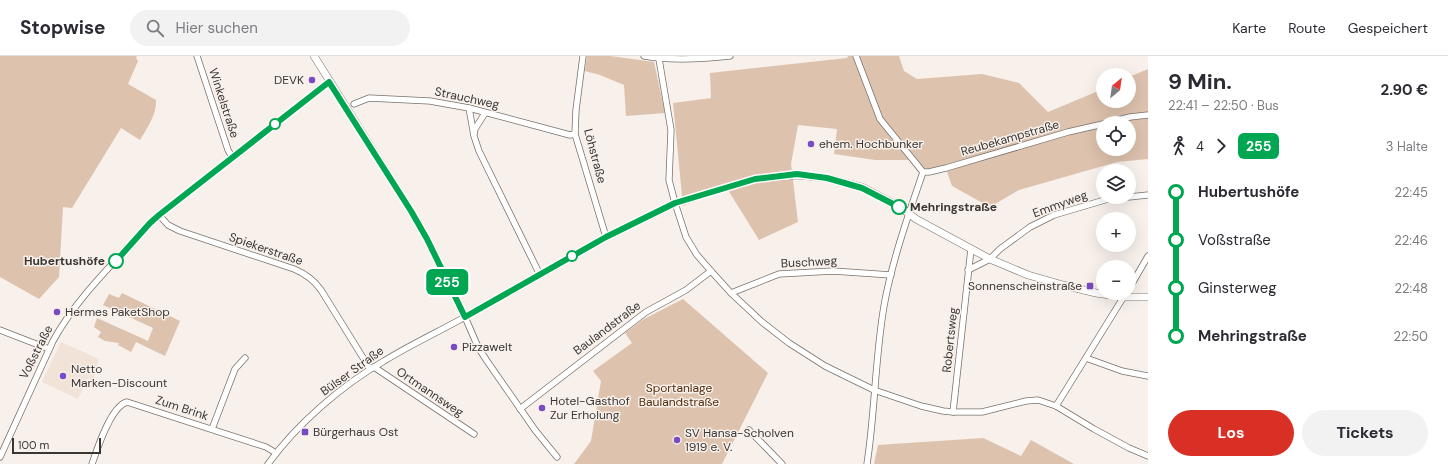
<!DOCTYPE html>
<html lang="de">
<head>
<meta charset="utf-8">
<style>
	body { margin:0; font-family:"DM Sans",sans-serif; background:#f2f2f3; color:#2b2b33; height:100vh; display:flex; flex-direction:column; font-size:15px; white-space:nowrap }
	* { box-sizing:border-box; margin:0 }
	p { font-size:13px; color:#7c7c81 }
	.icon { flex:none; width:22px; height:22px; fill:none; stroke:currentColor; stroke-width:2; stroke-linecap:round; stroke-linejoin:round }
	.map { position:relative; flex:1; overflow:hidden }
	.details { display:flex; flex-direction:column; background:#fff; width:300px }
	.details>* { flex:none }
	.badge { padding:0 8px; border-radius:6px; font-size:14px; line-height:26px }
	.needle { width:26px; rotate:29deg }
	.controls { position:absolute; left:1096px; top:12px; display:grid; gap:8px }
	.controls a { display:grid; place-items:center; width:40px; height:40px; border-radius:50%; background:#fff; box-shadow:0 4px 16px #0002; font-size:20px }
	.scale { position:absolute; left:12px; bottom:10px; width:89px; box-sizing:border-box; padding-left:4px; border:2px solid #3a3634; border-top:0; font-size:11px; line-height:14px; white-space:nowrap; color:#3a3634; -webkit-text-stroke:3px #f8f0ea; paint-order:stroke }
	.map>.badge { position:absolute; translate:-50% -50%; box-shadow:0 0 0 2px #fff }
	.legs { display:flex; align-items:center; gap:6px; height:44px; padding:0 20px; font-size:13px }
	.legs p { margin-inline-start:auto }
	.overview { display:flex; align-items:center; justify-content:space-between; height:68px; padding:0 20px }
	h1 { font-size:22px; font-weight:700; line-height:30px }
	.cta { display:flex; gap:8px; margin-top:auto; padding:8px 20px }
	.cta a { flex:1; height:46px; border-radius:24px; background:#d93025; color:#fff; font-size:16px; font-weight:700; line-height:46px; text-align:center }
	.cta a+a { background:#f2f2f3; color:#2b2b33 }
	ul { padding:0 20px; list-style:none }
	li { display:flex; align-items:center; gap:14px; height:48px; font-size:15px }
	li i { display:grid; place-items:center; width:6px; height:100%; margin:0 5px; background:currentColor }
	li i::after { content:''; width:10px; height:10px; margin:-5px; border:3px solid; border-radius:50%; background:#fff }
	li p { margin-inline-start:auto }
	li:first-child i { background:linear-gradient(#0000 50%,currentColor 0) }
	li:last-child i { background:linear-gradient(currentColor 50%,#0000 0) }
	header { display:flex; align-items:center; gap:24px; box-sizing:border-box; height:56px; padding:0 20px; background:#fff; border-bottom:1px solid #e1e1e2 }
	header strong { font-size:19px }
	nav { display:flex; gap:22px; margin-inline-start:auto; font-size:14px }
	.search { width:280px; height:36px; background:#f2f2f3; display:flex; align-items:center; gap:10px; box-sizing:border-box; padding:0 14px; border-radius:22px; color:#7c7c81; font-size:15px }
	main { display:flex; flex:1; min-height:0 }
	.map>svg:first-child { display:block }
	.built { fill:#f2e3d8 }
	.green { fill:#ddc2ae; fill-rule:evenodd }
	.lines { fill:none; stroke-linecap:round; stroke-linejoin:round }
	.minor-casing { stroke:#78716c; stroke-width:7 }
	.tertiary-casing { stroke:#78716c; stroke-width:8 }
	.minor { stroke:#fff; stroke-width:5.5 }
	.tertiary { stroke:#fff; stroke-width:7 }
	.line-1-casing { stroke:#fff; stroke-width:9 }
	.line-1 { stroke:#00a651; stroke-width:6 }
	.poi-dot { fill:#794bc3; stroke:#f8f0ea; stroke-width:1.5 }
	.stop-1-dot { fill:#fff; stroke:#00a651; stroke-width:2 }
	.labels { text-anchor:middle; stroke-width:3; stroke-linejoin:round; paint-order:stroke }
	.poi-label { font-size:12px; fill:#3a3634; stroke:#f8f0ea; text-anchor:start }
	.street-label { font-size:12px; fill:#3a3634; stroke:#f8f0ea }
	.stop-label { font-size:12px; font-weight:bold; fill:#3a3634; stroke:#f8f0ea; text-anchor:start }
	.park-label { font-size:12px; fill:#502d0b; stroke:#f8f0ea }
</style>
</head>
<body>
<header>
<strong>Stopwise</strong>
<div class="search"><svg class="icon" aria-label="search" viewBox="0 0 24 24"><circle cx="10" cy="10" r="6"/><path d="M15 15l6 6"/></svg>Hier suchen</div>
<nav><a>Karte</a><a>Route</a><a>Gespeichert</a></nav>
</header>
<main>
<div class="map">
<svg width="1148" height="408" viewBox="0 0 1148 408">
	<rect width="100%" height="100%" fill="#f8f0ea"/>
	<polygon class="built" points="61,286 99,303 93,324 88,322 78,343 42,326"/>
	<g class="green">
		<path d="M 0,0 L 137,0 L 136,2 L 138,5 L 128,28 L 156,44 C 157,58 147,72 140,84 L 121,72 L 72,152 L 63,151 L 59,221 L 39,243 L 0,221 Z"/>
		<polygon points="587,0 610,0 654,6 665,57 626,60 624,29 600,19 585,15"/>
		<path d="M 848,0 L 899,0 L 904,15 L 917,23 L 982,18 L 1019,27 L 1048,56 L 1103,33 L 1103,45 L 1129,45 L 1129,21 L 1148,13 L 1148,103 L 1117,106 L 1019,134 L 990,151 L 952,130 L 946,113 L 930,118 L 918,116 L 909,104 L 875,104 L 834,98 L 837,73 L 798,69 L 791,108 L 798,166 L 759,184 L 728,134 L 705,141 L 683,150 L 673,47 L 711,42 L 710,17 L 847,2 ZM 1103,67 L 1129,67 L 1129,93 L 1103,93 Z"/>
		<polygon points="122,237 180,265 165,300 136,286 131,296 118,289 119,287 105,285 98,281 101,276 94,271 97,262 148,285 153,272 103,249 109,238 119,242"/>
		<polygon points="683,243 768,317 722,408 574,408 591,385 601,325 593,315 632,287 625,277 644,263"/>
		<polygon points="983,382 1021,400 1031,384 1074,408 874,408 878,389"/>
	</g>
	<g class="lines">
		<defs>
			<g id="minor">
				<polyline points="197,0 228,94 232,101"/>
				<polyline points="583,0 576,54 575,78 606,181"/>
				<path d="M 644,0 C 672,5 702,3 730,0"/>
				<polyline points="856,0 880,63 923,116"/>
				<polyline points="659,3 671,74 669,124 675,147 686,181 697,199 711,215 731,237 762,266 789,287 825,310 874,334 921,350 943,355 953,356 982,356 1026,345 1038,344 1056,350 1094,373 1129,392 1148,400"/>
				<polyline points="354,48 369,42 430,45 469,52 570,79 575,78"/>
				<polyline points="469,52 474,80 479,95 540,219"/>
				<polyline points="1106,67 1130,61 1148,59"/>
				<polyline points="474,78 475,73 485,57"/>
				<polyline points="923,116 929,116 946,112 1068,76 1103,68"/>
				<polyline points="1129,141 1148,139"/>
				<path d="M 159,159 L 168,169 L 180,175 L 294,213 C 306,218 314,224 321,234 L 370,313"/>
				<polyline points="968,214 990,203 1000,193 1030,171 1054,159 1108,143 1125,141"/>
				<polyline points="1129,233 1148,200"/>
				<polyline points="731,237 779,218 833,215 891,219"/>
				<polyline points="0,274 49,293"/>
				<polyline points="1086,302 1122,315 1148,320"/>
				<polyline points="374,311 474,378"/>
				<polyline points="1056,350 1126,237"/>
				<polyline points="520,353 646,256 686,234 711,215"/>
				<polyline points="953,356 971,193"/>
				<polyline points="212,373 235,313 245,302"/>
				<polyline points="749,374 782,408"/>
				<path d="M 0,401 L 53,285 C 77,241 117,204 150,167 L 159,159 L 329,26"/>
				<path d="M 92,408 C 97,393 111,350 127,346 L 266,391 L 276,397"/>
				<path d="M 268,408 C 296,369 342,329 384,305 C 410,289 438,276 465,261 L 478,291 L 487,305 L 535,374 L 557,401"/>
				<path d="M 867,408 C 875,356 875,303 884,250 C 892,205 908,160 923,116"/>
			</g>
			<polyline id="tertiary" points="314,0 411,155 427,183 465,261 606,181 675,147 755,123 797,119 827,122 862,131 900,151 916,163 990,203 1028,219 1063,229 1096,237 1124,241 1148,241"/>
		</defs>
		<use href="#minor" class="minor-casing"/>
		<use href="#tertiary" class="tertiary-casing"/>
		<use href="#minor" class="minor"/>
		<use href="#tertiary" class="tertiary"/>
	</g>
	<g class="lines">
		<defs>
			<polyline id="line-1" points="116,205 150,167 159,159 329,26 411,155 427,183 465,261 606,181 675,147 755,123 797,118 827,122 862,132 899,151"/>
		</defs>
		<use href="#line-1" class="line-1-casing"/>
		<use href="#line-1" class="line-1"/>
	</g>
	<g class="poi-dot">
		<circle cx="312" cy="24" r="4"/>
		<circle cx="811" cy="88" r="4"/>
		<rect x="1086" y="226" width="8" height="8" rx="2"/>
		<circle cx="57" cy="256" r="4"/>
		<circle cx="454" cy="291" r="4"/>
		<circle cx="63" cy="320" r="4"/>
		<circle cx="542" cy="352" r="4"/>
		<rect x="301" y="372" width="8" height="8" rx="2"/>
		<circle cx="677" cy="384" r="4"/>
	</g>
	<g class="stop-1-dot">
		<circle cx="275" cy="68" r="5"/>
		<circle cx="899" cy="151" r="7"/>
		<circle cx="572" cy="200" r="5"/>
		<circle cx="116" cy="205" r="7"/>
	</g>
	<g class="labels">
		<g class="poi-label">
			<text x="304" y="28" text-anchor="end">DEVK</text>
			<text x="819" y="92">ehem. Hochbunker</text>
			<text x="1082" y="234" text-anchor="end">Sonnenscheinstraße</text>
			<text x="65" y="260">Hermes PaketShop</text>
			<text x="462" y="295">Pizzawelt</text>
			<text x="71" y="317">Netto<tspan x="71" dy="14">Marken-Discount</tspan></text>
			<text x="550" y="349">Hotel-Gasthof<tspan x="550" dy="14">Zur Erholung</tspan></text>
			<text x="313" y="380">Bürgerhaus Ost</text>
			<text x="685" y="381">SV Hansa-Scholven<tspan x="685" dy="14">1919 e. V.</tspan></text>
		</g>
		<g class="street-label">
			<text transform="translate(467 42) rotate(12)" y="4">Strauchweg</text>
			<text transform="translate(224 47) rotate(72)" y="4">Winkelstraße</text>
			<text transform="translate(1010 82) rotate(-16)" y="4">Reubekampstraße</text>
			<text transform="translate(595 100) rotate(75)" y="4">Löhstraße</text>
			<text transform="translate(1060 148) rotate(-20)" y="4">Emmyweg</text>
			<text transform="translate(266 193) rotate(19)" y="4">Spiekerstraße</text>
			<text transform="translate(809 206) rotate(-3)" y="4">Buschweg</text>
			<text transform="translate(607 272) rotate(-37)" y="4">Baulandstraße</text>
			<text transform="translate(950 284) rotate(-84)" y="4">Robertsweg</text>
			<text transform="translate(36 296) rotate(-63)" y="4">Voßstraße</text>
			<text transform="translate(352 315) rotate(-36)" y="4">Bülser Straße</text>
			<text transform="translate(430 336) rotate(34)" y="4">Ortmannsweg</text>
			<text transform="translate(182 352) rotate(18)" y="4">Zum Brink</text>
		</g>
		<g class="stop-label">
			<text x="910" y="155">Mehringstraße</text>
			<text x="105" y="209" text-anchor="end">Hubertushöfe</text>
		</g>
		<g class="park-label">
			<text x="679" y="336">Sportanlage<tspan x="679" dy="14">Baulandstraße</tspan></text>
		</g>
	</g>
</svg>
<div class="controls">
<a><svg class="needle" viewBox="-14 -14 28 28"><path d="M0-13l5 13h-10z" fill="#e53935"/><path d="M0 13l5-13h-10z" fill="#7c7c81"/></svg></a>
<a><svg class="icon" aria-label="locate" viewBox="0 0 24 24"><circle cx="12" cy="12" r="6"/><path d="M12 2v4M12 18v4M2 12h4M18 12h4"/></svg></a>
<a><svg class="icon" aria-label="layers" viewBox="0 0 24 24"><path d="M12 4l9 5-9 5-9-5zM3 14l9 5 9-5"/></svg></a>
<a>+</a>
<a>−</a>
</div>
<div class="scale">100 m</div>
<b class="badge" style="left:447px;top:226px;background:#00a651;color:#fff">255</b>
</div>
<section class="details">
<div class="overview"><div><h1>9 Min.</h1><p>22:41 – 22:50 · Bus</p></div><b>2.90 €</b></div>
<div class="legs"><svg class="icon" aria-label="walk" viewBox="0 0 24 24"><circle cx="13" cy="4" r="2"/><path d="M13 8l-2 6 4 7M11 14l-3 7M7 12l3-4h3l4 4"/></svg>4<svg class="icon" aria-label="forward" viewBox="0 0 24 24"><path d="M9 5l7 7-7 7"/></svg><b class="badge" style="background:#00a651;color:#fff">255</b><p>3 Halte</p></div>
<ul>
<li><i style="color:#00a651"></i><b>Hubertushöfe</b><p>22:45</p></li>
<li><i style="color:#00a651"></i><span>Voßstraße</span><p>22:46</p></li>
<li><i style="color:#00a651"></i><span>Ginsterweg</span><p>22:48</p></li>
<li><i style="color:#00a651"></i><b>Mehringstraße</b><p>22:50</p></li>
</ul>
<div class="cta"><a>Los</a><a>Tickets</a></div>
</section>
</main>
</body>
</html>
